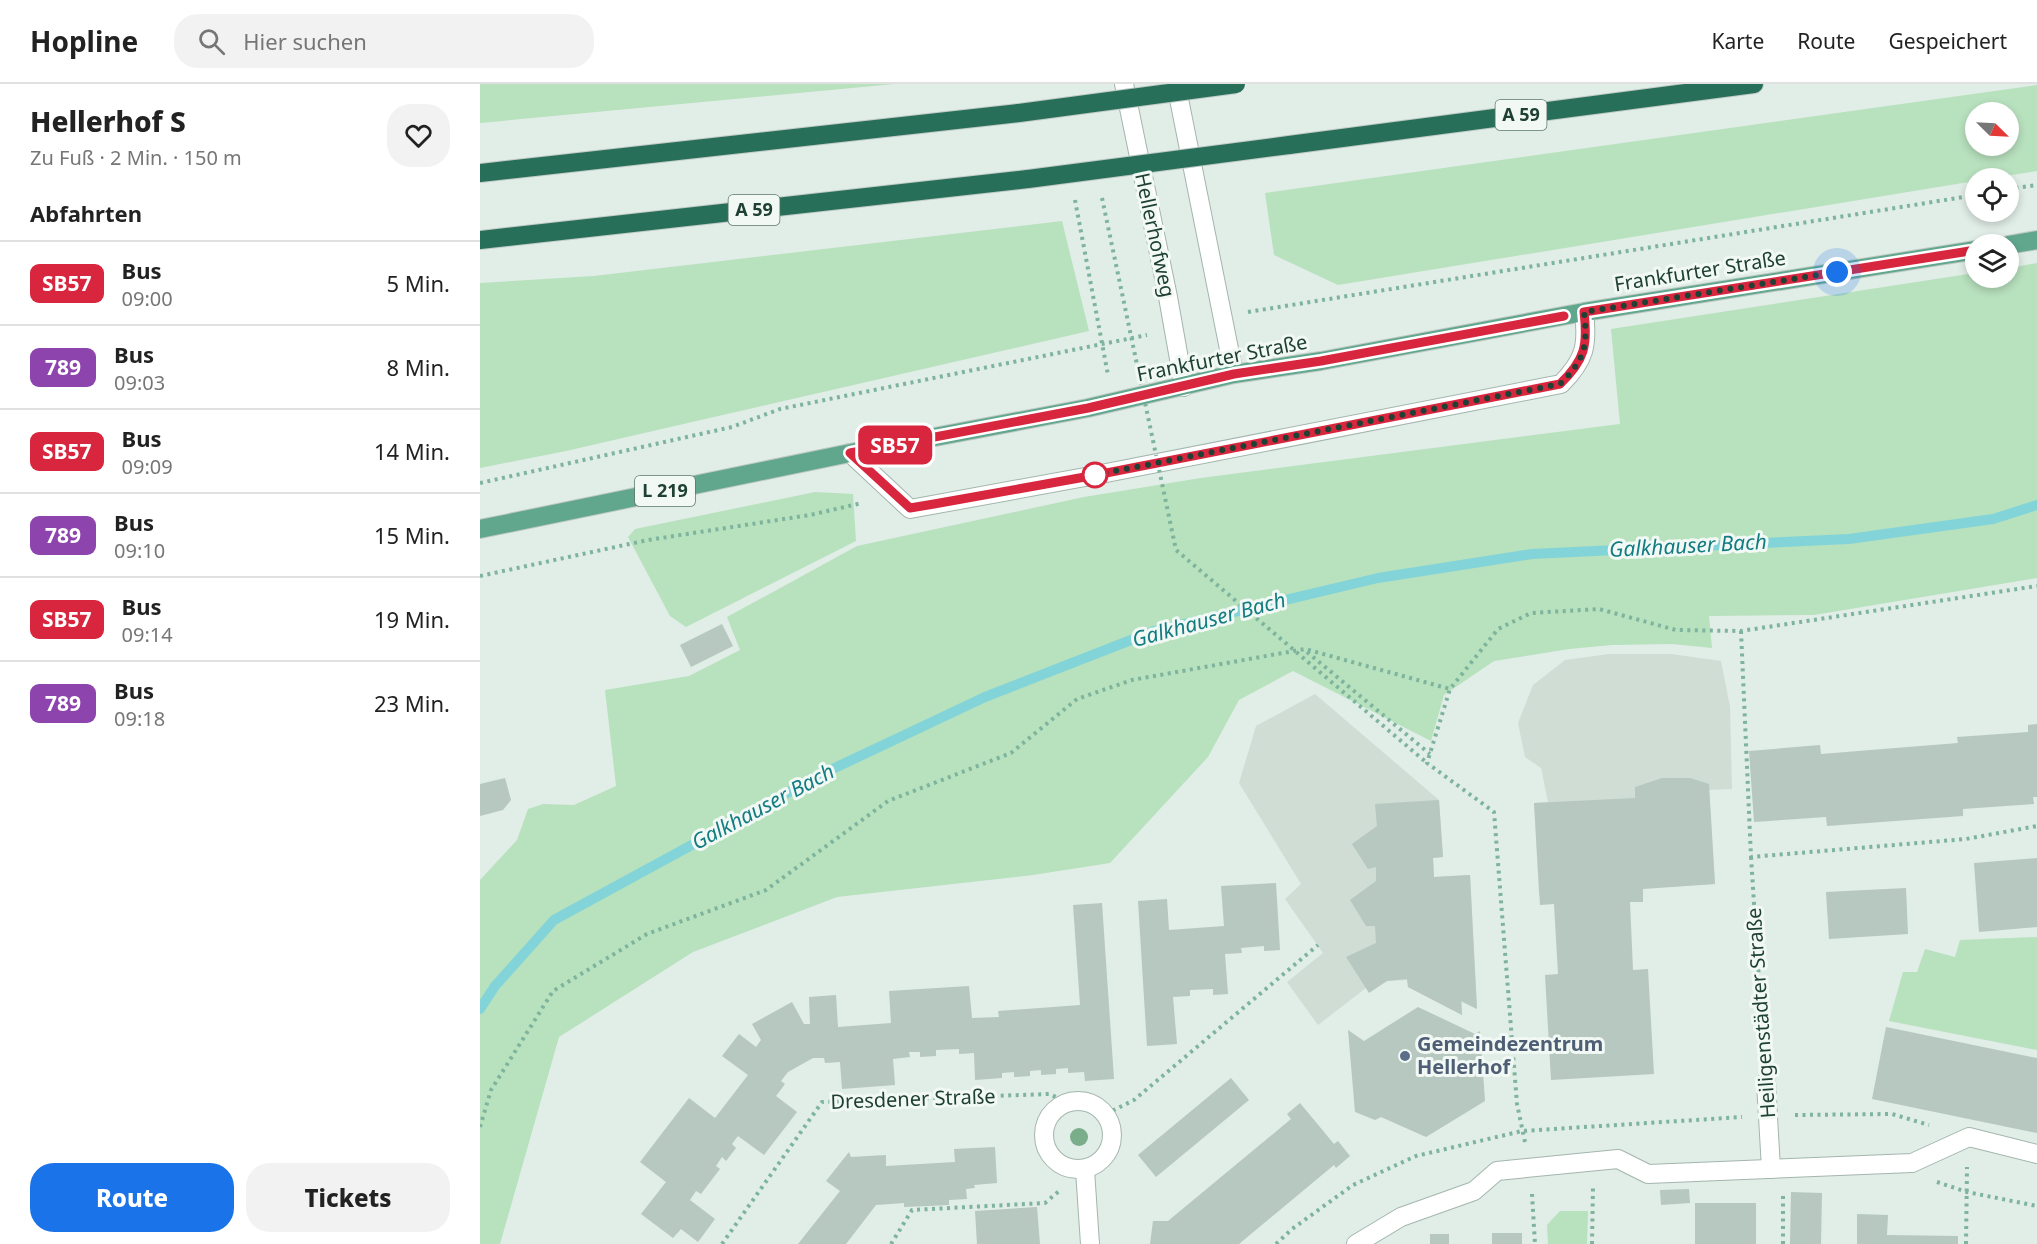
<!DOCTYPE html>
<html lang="de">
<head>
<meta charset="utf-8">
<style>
	body { margin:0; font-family:"Noto Sans",sans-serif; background:#f2f2f2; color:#222; height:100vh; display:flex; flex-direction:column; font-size:22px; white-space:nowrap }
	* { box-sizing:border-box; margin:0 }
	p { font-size:20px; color:#767676 }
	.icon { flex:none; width:33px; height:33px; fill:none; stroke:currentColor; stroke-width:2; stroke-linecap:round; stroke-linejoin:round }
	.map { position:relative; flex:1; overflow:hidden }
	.details { display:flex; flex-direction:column; background:#fff; width:480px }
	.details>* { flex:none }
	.badge { padding:0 12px; border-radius:9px; font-size:21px; line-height:39px }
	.needle { width:39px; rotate:114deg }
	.fabs { position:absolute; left:1485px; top:18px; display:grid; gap:12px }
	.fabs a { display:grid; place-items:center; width:54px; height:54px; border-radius:50%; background:#fff; box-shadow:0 3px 9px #0003; font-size:30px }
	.you { position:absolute; width:30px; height:30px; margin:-15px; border:4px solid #fff; border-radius:50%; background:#1a73e8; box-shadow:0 0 0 9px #1a73e833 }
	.map>.badge { position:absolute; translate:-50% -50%; box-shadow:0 0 0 3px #fff }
	h2 { padding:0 30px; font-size:22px; line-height:54px }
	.round { display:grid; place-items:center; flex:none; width:63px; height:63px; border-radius:24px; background:#f2f2f2 }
	.headline { display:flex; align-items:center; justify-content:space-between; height:102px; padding:0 30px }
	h1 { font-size:28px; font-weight:800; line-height:45px }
	.action { display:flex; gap:12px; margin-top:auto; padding:12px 30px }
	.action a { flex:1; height:69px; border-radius:24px; background:#1a73e8; color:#fff; font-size:24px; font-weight:800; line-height:69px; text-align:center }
	.action a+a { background:#f2f2f2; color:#222 }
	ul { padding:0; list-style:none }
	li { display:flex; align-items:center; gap:18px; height:84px; padding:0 30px; border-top:2px solid #e0e0e0 }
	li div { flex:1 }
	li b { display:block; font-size:22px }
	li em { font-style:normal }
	li .badge { min-width:66px; font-weight:700; text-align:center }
	header { display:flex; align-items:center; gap:36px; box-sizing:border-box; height:84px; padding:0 30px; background:#fff; border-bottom:2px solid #e0e0e0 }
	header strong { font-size:28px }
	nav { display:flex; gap:33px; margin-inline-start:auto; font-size:21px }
	.search { width:420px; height:54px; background:#f2f2f2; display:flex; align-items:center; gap:15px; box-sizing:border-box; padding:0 21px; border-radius:24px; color:#767676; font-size:22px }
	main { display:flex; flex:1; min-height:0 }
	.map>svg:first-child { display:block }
	.built { fill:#cfddd5 }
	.green { fill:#b8e1be; fill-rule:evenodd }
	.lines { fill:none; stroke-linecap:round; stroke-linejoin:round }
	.stream { stroke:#83d4d8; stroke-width:10 }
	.building { fill:#b6c8bf }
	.service-casing { stroke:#a3b6ae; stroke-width:20 }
	.minor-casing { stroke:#a3b6ae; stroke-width:20 }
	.tertiary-casing { stroke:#a3b6ae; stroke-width:20 }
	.primary-casing { stroke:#c0cac6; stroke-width:20 }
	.motorway-casing { stroke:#c0cac6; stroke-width:20 }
	.path { stroke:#7eb49d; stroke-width:4; stroke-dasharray:3 4.5; stroke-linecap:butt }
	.service { stroke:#fff; stroke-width:18 }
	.minor { stroke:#fff; stroke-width:18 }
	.tertiary { stroke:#fff; stroke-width:18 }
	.primary { stroke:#61a78e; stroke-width:18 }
	.motorway { stroke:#286f59; stroke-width:18 }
	.motorway-bridge-casing { stroke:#c0cac6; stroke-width:20; stroke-linecap:butt }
	.path-bridge { stroke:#7eb49d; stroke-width:4; stroke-dasharray:3 4.5; stroke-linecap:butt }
	.motorway-bridge { stroke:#286f59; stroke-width:18 }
	.tree { fill:#7aae8a }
	.line-casing { stroke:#fff; stroke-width:14 }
	.line { stroke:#d7263d; stroke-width:9 }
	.walk { stroke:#1f4034; stroke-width:6; stroke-dasharray:0 10.8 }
	.stop-dot { fill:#fff; stroke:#d7263d; stroke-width:3 }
	.service-dot { fill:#5c6f8a; stroke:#f2f9f5; stroke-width:2 }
	.labels { text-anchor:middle; stroke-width:6; stroke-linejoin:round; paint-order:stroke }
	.shield { fill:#f2f9f5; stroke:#5e786e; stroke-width:1.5 }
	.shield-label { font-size:18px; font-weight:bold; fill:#1f4034 }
	.street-label { font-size:20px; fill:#1f4034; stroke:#f2f9f5 }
	.service-label { font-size:20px; font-weight:bold; fill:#4e5e75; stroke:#f2f9f5; text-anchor:start }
	.water-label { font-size:21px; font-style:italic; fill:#137c82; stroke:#f2f9f5 }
</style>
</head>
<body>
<header>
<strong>Hopline</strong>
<div class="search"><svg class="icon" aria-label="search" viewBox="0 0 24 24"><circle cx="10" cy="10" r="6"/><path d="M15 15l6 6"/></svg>Hier suchen</div>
<nav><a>Karte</a><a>Route</a><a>Gespeichert</a></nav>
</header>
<main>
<section class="details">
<div class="headline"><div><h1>Hellerhof S</h1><p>Zu Fuß · 2 Min. · 150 m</p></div><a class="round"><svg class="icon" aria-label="heart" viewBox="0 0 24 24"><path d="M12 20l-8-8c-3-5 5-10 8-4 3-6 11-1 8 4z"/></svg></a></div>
<h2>Abfahrten</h2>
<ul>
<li><span class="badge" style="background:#d7263d;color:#fff">SB57</span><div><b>Bus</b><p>09:00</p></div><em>5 Min.</em></li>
<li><span class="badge" style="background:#8e44ad;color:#fff">789</span><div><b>Bus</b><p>09:03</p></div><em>8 Min.</em></li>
<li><span class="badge" style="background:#d7263d;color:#fff">SB57</span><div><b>Bus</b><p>09:09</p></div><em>14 Min.</em></li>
<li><span class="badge" style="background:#8e44ad;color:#fff">789</span><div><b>Bus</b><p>09:10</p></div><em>15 Min.</em></li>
<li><span class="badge" style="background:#d7263d;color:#fff">SB57</span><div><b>Bus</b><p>09:14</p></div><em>19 Min.</em></li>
<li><span class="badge" style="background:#8e44ad;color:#fff">789</span><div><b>Bus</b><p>09:18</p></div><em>23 Min.</em></li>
</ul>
<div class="action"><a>Route</a><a>Tickets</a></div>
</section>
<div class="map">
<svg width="1557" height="1160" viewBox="0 0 1557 1160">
	<rect width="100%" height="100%" fill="#e1ede7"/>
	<g class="built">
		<polygon points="1129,570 1191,570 1241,577 1250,623 1252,705 1229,706 1235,800 1059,811 1054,719 1068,718 1061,684 1045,673 1038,639 1053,601 1085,576"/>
		<polygon points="835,610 959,716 963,773 953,774 954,793 990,791 997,925 982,918 982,931 928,903 927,896 907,897 886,904 838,941 807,898 843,869 805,815 821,800 759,699 776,642"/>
	</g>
	<g class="green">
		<polygon points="0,0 414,0 0,39"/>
		<path d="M 1557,1 L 1557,87 L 1513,94 L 1496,94 L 1495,97 L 858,201 L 794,171 L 785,109 ZM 1496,28 L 1528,28 L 1528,62 L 1496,62 Z"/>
		<polygon points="582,137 609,247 86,367 0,384 0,199 114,192"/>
		<polygon points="1557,179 1557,494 1334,531 1229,532 1232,564 1192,560 1132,561 1089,565 1014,577 964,611 951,657 813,587 759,616 728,673 630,779 553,791 357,813 213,868 79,953 20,1160 0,1160 0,796 37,756 48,725 63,720 94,721 136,702 125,606 209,592 260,566 247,533 377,462 604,413 721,394 1140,340 1131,245 1495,189 1496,194 1528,194 1529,184"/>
		<polygon points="335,408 373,410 376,457 206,543 190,532 148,453 155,445"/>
		<polygon points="1557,853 1557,966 1409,937 1423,888 1437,888 1445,865 1475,873 1480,856"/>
		<polygon points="1080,1127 1108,1127 1107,1160 1068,1160 1067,1141"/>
	</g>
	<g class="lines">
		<polyline class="stream" points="0,925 15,902 74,836 342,690 505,613 674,547 898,494 1052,470 1369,455 1513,435 1557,421"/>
	</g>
	<g class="building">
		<polygon points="242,540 253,562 211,583 200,561"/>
		<polygon points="1557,640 1557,713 1553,713 1554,720 1483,725 1483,732 1347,742 1346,733 1274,738 1269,667 1340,661 1341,670 1478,659 1477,653 1548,648 1548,641"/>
		<polygon points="25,694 31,716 23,726 0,732 0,700"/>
		<polygon points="1182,694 1210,694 1229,700 1235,800 1163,805 1163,818 1150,818 1153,886 1168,885 1174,990 1071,996 1065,891 1078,890 1074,820 1060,821 1054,719 1155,714 1155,703"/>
		<polygon points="959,716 963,773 953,774 954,793 990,791 997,925 981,917 982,931 928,903 927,895 907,897 889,909 866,873 896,859 895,842 886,842 870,816 896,797 896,783 888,785 872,760 897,742 895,720"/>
		<polygon points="1557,774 1557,843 1499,848 1494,779"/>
		<polygon points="796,799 800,866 784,867 784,862 772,863 761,864 762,869 745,870 748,910 733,911 733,905 710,906 710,912 693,913 697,960 667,962 658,817 687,815 689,846 744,842 741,802"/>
		<polygon points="1426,804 1428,850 1349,855 1346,808"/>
		<polygon points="622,819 634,995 605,997 604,988 588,989 588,984 576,985 576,990 561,991 561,986 550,987 550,992 534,993 534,988 522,989 522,994 495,996 494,969 479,970 479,965 456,966 456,972 440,973 440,968 429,968 430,973 413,975 415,1001 362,1005 360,978 345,979 344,974 333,974 308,988 301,997 305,1000 296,1012 317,1028 284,1071 258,1052 252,1060 256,1064 246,1077 242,1073 236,1082 240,1085 230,1098 221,1110 216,1107 210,1116 235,1135 218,1158 201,1145 193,1154 161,1130 186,1098 160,1078 209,1014 235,1034 268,991 242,972 259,950 276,963 281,956 272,940 312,918 324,940 330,940 329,913 356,911 358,943 411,939 409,907 489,902 492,934 519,933 518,927 600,921 593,821"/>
		<polygon points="938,923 995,950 1000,947 1005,1017 946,1053 901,1033 895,1036 875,1028 868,946 884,957"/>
		<polygon points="1406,943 1557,974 1557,1049 1392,1015"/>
		<polygon points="751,994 769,1016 676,1093 658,1071"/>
		<polygon points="820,1019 854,1060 858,1057 870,1072 856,1084 854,1081 759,1160 670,1160 673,1137 688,1137 811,1035 807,1030"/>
		<polygon points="515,1063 517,1099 494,1101 495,1104 486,1105 487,1115 469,1116 469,1121 448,1122 424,1123 424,1119 396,1121 366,1160 318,1160 360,1107 346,1097 369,1068 371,1073 406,1071 406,1082 475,1078 474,1065"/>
		<polygon points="1209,1105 1210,1119 1181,1121 1180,1106"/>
		<polygon points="1311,1108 1342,1109 1341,1160 1310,1160"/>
		<rect x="1215" y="1119" width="61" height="41"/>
		<polygon points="557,1123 560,1160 497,1160 495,1127"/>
		<polygon points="1377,1130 1408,1131 1407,1151 1478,1152 1478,1160 1377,1160"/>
		<rect x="1012" y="1149" width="30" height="11"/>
		<rect x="950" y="1150" width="19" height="10"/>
	</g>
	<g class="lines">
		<defs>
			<g id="service">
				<path d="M 370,369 L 430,425 L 616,391 L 1081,300 C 1105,276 1108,261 1104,228"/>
				<polyline points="1286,998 1291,1085"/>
			</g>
			<g id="minor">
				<circle cx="598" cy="1051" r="34"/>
				<polyline points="605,1086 610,1160"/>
				<polyline points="876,1160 921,1133 994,1107 1017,1087 1138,1075 1168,1090 1432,1079 1489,1053 1557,1070"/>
			</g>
			<g id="tertiary">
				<polyline points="644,0 688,213 704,303"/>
				<polyline points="696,0 754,290"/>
			</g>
			<g id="primary">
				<polyline points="1528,161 1557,156"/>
				<polyline points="0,445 370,369 608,324 754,290 841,277 1104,228 1496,166"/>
			</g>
			<g id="motorway">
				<polyline points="809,61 1274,0"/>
				<polyline points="0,89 539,29"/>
				<polyline points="0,156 548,95"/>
			</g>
		</defs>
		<use href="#service" class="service-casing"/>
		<use href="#minor" class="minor-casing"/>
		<use href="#tertiary" class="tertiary-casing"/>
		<use href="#primary" class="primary-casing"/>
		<use href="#motorway" class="motorway-casing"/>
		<g class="path">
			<polyline points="1528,105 1557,101"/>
			<polyline points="595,116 628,291"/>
			<polyline points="768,228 1496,111"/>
			<polyline points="0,399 252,343 300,325 667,251"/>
			<polyline points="0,492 168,456 330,431 382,419"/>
			<polyline points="1261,547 1271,773 1486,755 1557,742"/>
			<polyline points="827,568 950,670"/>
			<polyline points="1271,773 1284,973"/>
			<polyline points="626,1030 654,1016 838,861"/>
			<polyline points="1315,1031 1412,1030 1449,1041"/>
			<polyline points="0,1043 11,1006 73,907 167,850 286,806 408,717 531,669 597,615 652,596 825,565 970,605"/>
			<polyline points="1045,1058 1037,1020 1014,728 947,679 970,605 1018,545 1051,529 1119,525 1196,546 1261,547 1557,502"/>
			<polyline points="1457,1098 1487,1108 1557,1122"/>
			<polyline points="1052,1110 1055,1160"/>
			<polyline points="242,1160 342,1018 569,1010 587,1018"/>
			<polyline points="411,1160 432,1126 565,1119 579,1107"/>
			<polyline points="796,1160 812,1145 873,1101 936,1072 1042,1047 1262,1033"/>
			<polyline points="1112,1160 1113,1103"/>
			<polyline points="1303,1160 1303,1112"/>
			<polyline points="1486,1160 1487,1083"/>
		</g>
		<use href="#service" class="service"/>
		<use href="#minor" class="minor"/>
		<use href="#tertiary" class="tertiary"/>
		<use href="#primary" class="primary"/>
		<use href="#motorway" class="motorway"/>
		<defs>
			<g id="motorway-bridge">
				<polyline points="539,29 756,0"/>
				<polyline points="548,95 809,61"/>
			</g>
		</defs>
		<use href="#motorway-bridge" class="motorway-bridge-casing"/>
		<polyline class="path-bridge" points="622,114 696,466 947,679"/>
		<use href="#motorway-bridge" class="motorway-bridge"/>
	</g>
	<circle class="tree" cx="599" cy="1053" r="9"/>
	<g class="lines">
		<defs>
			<path id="line" d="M 1084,232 L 841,277 L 754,290 L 608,324 L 370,369 L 430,424 L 454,420 L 616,391 L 1080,300 C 1105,276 1108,261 1104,228 L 1496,166"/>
		</defs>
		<use href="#line" class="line-casing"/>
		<use href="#line" class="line"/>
		<path class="walk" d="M 615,391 L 1080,300 C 1105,276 1108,261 1104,228 L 1357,188"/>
	</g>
	<circle class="stop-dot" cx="615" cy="391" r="12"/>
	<circle class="service-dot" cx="925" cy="972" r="6"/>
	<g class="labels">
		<g class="shield">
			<rect x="1015.5" y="16" width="51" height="30" rx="4.5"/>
			<rect x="248.5" y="111" width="51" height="30" rx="4.5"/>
			<rect x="155" y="392" width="60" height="30" rx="4.5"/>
		</g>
		<g class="shield-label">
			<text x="1041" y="37">A 59</text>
			<text x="274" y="132">A 59</text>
			<text x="185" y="413">L 219</text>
		</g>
		<g class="street-label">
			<text transform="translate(675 151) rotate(78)" y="7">Hellerhofweg</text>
			<text transform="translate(1220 187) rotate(-9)" y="7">Frankfurter Straße</text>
			<text transform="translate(742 274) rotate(-11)" y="7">Frankfurter Straße</text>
			<text transform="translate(1281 929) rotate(-94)" y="7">Heiligenstädter Straße</text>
			<text transform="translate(433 1015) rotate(-2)" y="7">Dresdener Straße</text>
		</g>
		<g class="service-label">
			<text x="937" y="967">Gemeindezentrum<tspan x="937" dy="23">Hellerhof</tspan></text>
		</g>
		<g class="water-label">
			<text transform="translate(1208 462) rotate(-3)" y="7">Galkhauser Bach</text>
			<text transform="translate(729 536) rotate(-15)" y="7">Galkhauser Bach</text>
			<text transform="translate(283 723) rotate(-28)" y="7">Galkhauser Bach</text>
		</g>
	</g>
</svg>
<div class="fabs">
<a><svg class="needle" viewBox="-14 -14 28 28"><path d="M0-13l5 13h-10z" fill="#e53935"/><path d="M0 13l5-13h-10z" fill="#767676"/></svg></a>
<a><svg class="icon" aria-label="locate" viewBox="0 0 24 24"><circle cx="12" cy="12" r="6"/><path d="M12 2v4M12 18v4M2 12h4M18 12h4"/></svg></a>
<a><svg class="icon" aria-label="layers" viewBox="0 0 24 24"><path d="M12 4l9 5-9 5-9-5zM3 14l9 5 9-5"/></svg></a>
</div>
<div class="you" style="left:1357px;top:188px"></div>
<b class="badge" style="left:415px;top:361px;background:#d7263d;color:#fff">SB57</b>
</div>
</main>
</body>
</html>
